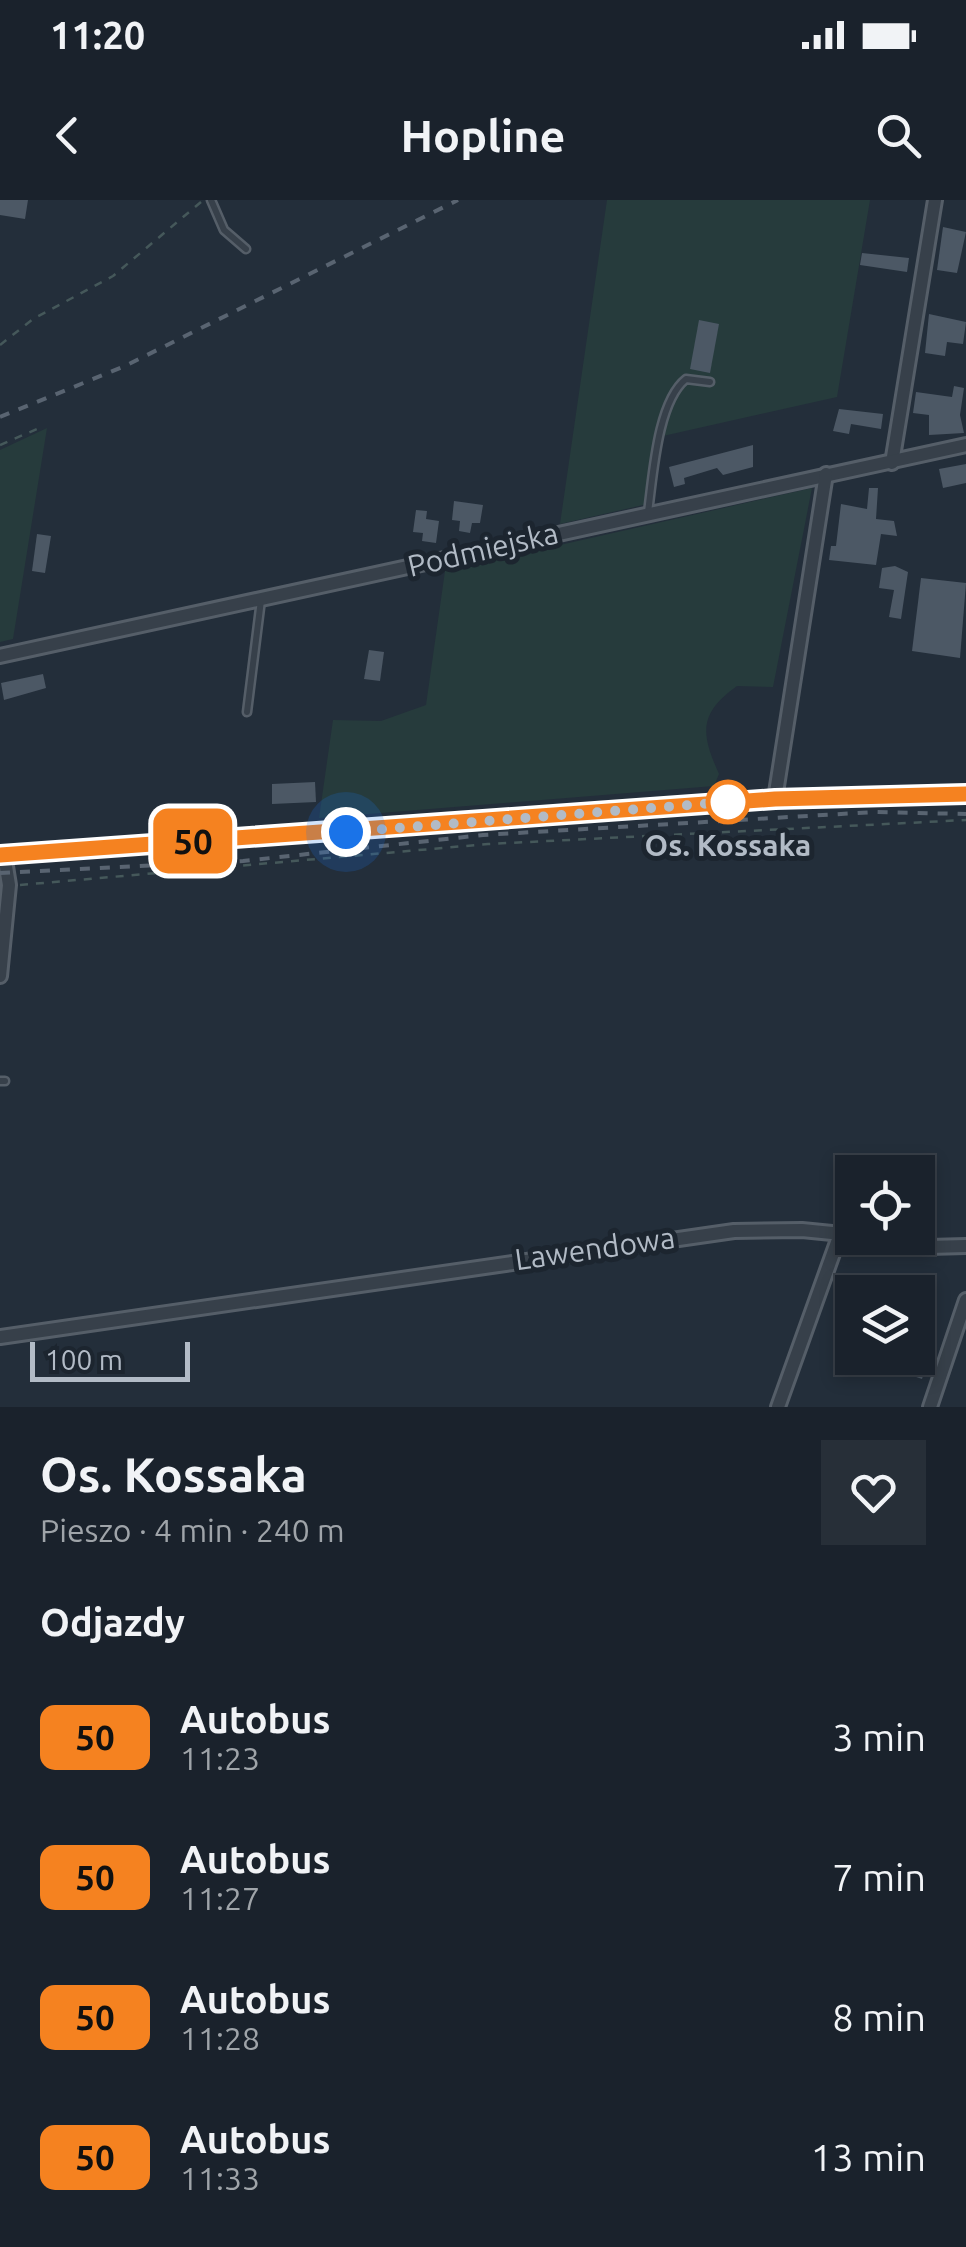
<!DOCTYPE html>
<html lang="pl">
<head>
<meta charset="utf-8">
<style>
	body { margin:0; font-family:Ubuntu,sans-serif; background:#272f38; color:#f1f3f6; height:100vh; display:flex; flex-direction:column; font-size:38px; white-space:nowrap }
	* { box-sizing:border-box; margin:0 }
	p { font-size:32px; color:#9fa4a9 }
	.icon { flex:none; width:55px; height:55px; fill:none; stroke:currentColor; stroke-width:2; stroke-linecap:round; stroke-linejoin:round }
	.map { position:relative; height:1207px; overflow:hidden }
	.drawer { display:flex; flex-direction:column; background:#1a222c; flex:1 }
	.drawer>* { flex:none }
	.badge { padding:0 20px; border-radius:15px; font-size:35px; line-height:65px }
	.buttons { position:absolute; left:835px; top:955px; display:grid; gap:20px }
	.buttons a { display:grid; place-items:center; width:100px; height:100px; border-radius:0px; background:#1a222c; box-shadow:0 5px 15px #0003,0 0 0 2px #383f48; font-size:50px }
	.scale { position:absolute; left:30px; bottom:25px; width:160px; box-sizing:border-box; padding-left:10px; border:5px solid #b2bbc6; border-top:0; font-size:28px; line-height:35px; white-space:nowrap; color:#b2bbc6; -webkit-text-stroke:8px #1c252f; paint-order:stroke }
	.you { position:absolute; width:50px; height:50px; margin:-25px; border:8px solid #fff; border-radius:50%; background:#1a73e8; box-shadow:0 0 0 15px #1a73e833 }
	.map>.badge { position:absolute; translate:-50% -50%; box-shadow:0 0 0 5px #fff }
	h2 { padding:0 40px; font-size:38px; line-height:90px }
	.round { display:grid; place-items:center; flex:none; width:105px; height:105px; border-radius:0px; background:#272f38 }
	.head { display:flex; align-items:center; justify-content:space-between; height:170px; padding:0 40px }
	h1 { font-size:48px; font-weight:700; line-height:75px }
	ul { padding:0; list-style:none }
	li { display:flex; align-items:center; gap:30px; height:140px; padding:0 40px }
	li div { flex:1 }
	li b { display:block; font-size:38px }
	li em { font-style:normal }
	li .badge { min-width:110px; font-weight:700; text-align:center }
	.status { display:flex; justify-content:space-between; align-items:center; height:70px; padding:0 50px; background:#1a222c; direction:ltr }
	.status svg { height:28px; fill:currentColor }
	header { display:flex; justify-content:space-between; align-items:center; height:130px; padding:0 40px; background:#1a222c; font-size:45px; font-weight:700 }
	.map>svg:first-child { display:block }
	.green { fill:#263b3c }
	.building { fill:#4c5865 }
	.lines { fill:none; stroke-linecap:round; stroke-linejoin:round }
	.service-casing { stroke:#555e68; stroke-width:11 }
	.minor-casing { stroke:#555e68; stroke-width:18 }
	.tertiary-casing { stroke:#555e68; stroke-width:20 }
	.path { stroke:#45585a; stroke-width:2.5; stroke-dasharray:8 8; stroke-linecap:butt }
	.service { stroke:#37404a; stroke-width:6 }
	.minor { stroke:#37404a; stroke-width:12 }
	.tertiary { stroke:#37404a; stroke-width:15 }
	.rail { stroke:#596471; stroke-width:4; stroke-dasharray:10 10; stroke-linecap:butt }
	.line-casing { stroke:#fff; stroke-width:22 }
	.line { stroke:#f58220; stroke-width:15 }
	.walk { stroke:#b2bbc6; stroke-width:10; stroke-dasharray:0 18 }
	.stop-dot { fill:#fff; stroke:#f58220; stroke-width:5 }
	.labels { text-anchor:middle; stroke-width:10; stroke-linejoin:round; paint-order:stroke }
	.street-label { font-size:30px; fill:#b2bbc6; stroke:#1c252f }
	.stop-label { font-size:30px; font-weight:bold; fill:#b2bbc6; stroke:#1c252f }
</style>
</head>
<body>
<div class="status"><b>11:20</b><svg viewBox="0 0 49 12"><path d="M0 12V9h3v3zM5 12V6h3v6zM10 12V3h3v9zM15 12V0h3v12zM26 1h20v11H26zM47 4h2v5h-2z"/></svg></div>
<header><svg class="icon" aria-label="back" viewBox="0 0 24 24"><path d="M15 5l-7 7 7 7"/></svg>Hopline<svg class="icon" aria-label="search" viewBox="0 0 24 24"><circle cx="10" cy="10" r="6"/><path d="M15 15l6 6"/></svg></header>
<div class="map">
<svg width="966" height="1207" viewBox="0 0 966 1207">
	<rect width="100%" height="100%" fill="#232e3a"/>
	<g class="green">
		<polygon points="607,0 870,0 837,197 663,236 652,303 560,324"/>
		<polygon points="47,228 13,439 0,442 0,250"/>
		<path d="M 812,288 L 773,487 L 737,486 C 698,514 701,534 719,574 L 714,586 L 319,618 L 333,520 L 381,521 L 426,505 L 445,371 Z"/>
	</g>
	<g class="building">
		<polygon points="0,0 28,0 25,19 0,15"/>
		<polygon points="943,27 966,32 957,73 937,70"/>
		<polygon points="862,53 909,58 907,72 860,65"/>
		<polygon points="929,114 966,122 963,144 947,142 945,156 925,153"/>
		<polygon points="699,120 719,124 710,173 690,169"/>
		<polygon points="954,186 964,188 960,215 964,233 929,235 929,215 913,213 916,192 952,197"/>
		<polygon points="839,209 883,214 881,229 851,224 849,234 833,231"/>
		<polygon points="753,245 753,267 723,275 717,268 684,278 685,284 674,287 669,267"/>
		<polygon points="966,264 966,283 943,288 939,269"/>
		<polygon points="869,288 878,288 876,319 894,321 897,336 881,334 876,365 829,360 831,346 836,346 841,304 867,309"/>
		<polygon points="454,301 483,305 480,323 472,323 470,333 459,331 460,321 452,320"/>
		<polygon points="416,310 427,311 426,319 439,321 436,343 422,341 423,333 413,332"/>
		<polygon points="37,334 51,336 45,373 32,371"/>
		<polygon points="895,366 908,372 901,419 889,417 894,390 879,388 882,368"/>
		<polygon points="921,378 966,383 960,458 912,451"/>
		<polygon points="369,450 384,452 380,481 364,479"/>
		<polygon points="43,474 46,488 4,500 1,483"/>
		<polygon points="315,582 316,602 272,604 272,584"/>
		<polygon points="897,1158 921,1158 918,1166 925,1169 922,1179 893,1169"/>
	</g>
	<g class="lines">
		<defs>
			<g id="service">
				<polyline points="211,0 224,30 246,49"/>
				<path d="M 648,312 C 653,277 657,202 686,179 L 710,182"/>
				<polyline points="247,512 261,400"/>
				<polyline points="0,881 5,881"/>
			</g>
			<g id="minor">
				<polyline points="892,263 935,0"/>
				<polyline points="0,456 966,245"/>
				<polyline points="775,599 826,274"/>
				<polyline points="0,776 9,685 4,654"/>
				<polyline points="872,1038 929,1047 966,1046"/>
				<polyline points="0,1137 734,1031 802,1030 852,1035"/>
				<polyline points="778,1207 840,1034"/>
				<polyline points="930,1207 966,1100"/>
			</g>
			<polyline id="tertiary" points="0,655 775,599 966,594"/>
		</defs>
		<use href="#service" class="service-casing"/>
		<use href="#minor" class="minor-casing"/>
		<use href="#tertiary" class="tertiary-casing"/>
		<g class="path">
			<polyline points="0,145 33,119 113,76 201,2"/>
			<polyline points="0,245 37,229"/>
			<polyline points="20,685 488,644 966,620"/>
		</g>
		<use href="#service" class="service"/>
		<use href="#minor" class="minor"/>
		<use href="#tertiary" class="tertiary"/>
		<g class="rail">
			<polyline points="0,217 125,166 458,0"/>
			<polyline points="0,673 243,661 483,635 875,612 966,614"/>
		</g>
	</g>
	<g class="lines">
		<defs>
			<polyline id="line" points="0,655 775,599 966,594"/>
		</defs>
		<use href="#line" class="line-casing"/>
		<use href="#line" class="line"/>
		<polyline class="walk" points="346,632 728,602"/>
	</g>
	<circle class="stop-dot" cx="728" cy="602" r="20"/>
	<g class="labels">
		<g class="street-label">
			<text transform="translate(483 350) rotate(-13)" y="10">Podmiejska</text>
			<text transform="translate(595 1049) rotate(-8)" y="10">Lawendowa</text>
		</g>
		<g class="stop-label">
			<text x="728" y="656">Os. Kossaka</text>
		</g>
	</g>
</svg>
<div class="buttons">
<a><svg class="icon" aria-label="locate" viewBox="0 0 24 24"><circle cx="12" cy="12" r="6"/><path d="M12 2v4M12 18v4M2 12h4M18 12h4"/></svg></a>
<a><svg class="icon" aria-label="layers" viewBox="0 0 24 24"><path d="M12 4l9 5-9 5-9-5zM3 14l9 5 9-5"/></svg></a>
</div>
<div class="scale">100 m</div>
<div class="you" style="left:346px;top:632px"></div>
<b class="badge" style="left:193px;top:641px;background:#f58220;color:#111">50</b>
</div>
<section class="drawer">
<div class="head"><div><h1>Os. Kossaka</h1><p>Pieszo · 4 min · 240 m</p></div><a class="round"><svg class="icon" aria-label="heart" viewBox="0 0 24 24"><path d="M12 20l-8-8c-3-5 5-10 8-4 3-6 11-1 8 4z"/></svg></a></div>
<h2>Odjazdy</h2>
<ul>
<li><span class="badge" style="background:#f58220;color:#111">50</span><div><b>Autobus</b><p>11:23</p></div><em>3 min</em></li>
<li><span class="badge" style="background:#f58220;color:#111">50</span><div><b>Autobus</b><p>11:27</p></div><em>7 min</em></li>
<li><span class="badge" style="background:#f58220;color:#111">50</span><div><b>Autobus</b><p>11:28</p></div><em>8 min</em></li>
<li><span class="badge" style="background:#f58220;color:#111">50</span><div><b>Autobus</b><p>11:33</p></div><em>13 min</em></li>
</ul>
</section>
</body>
</html>
